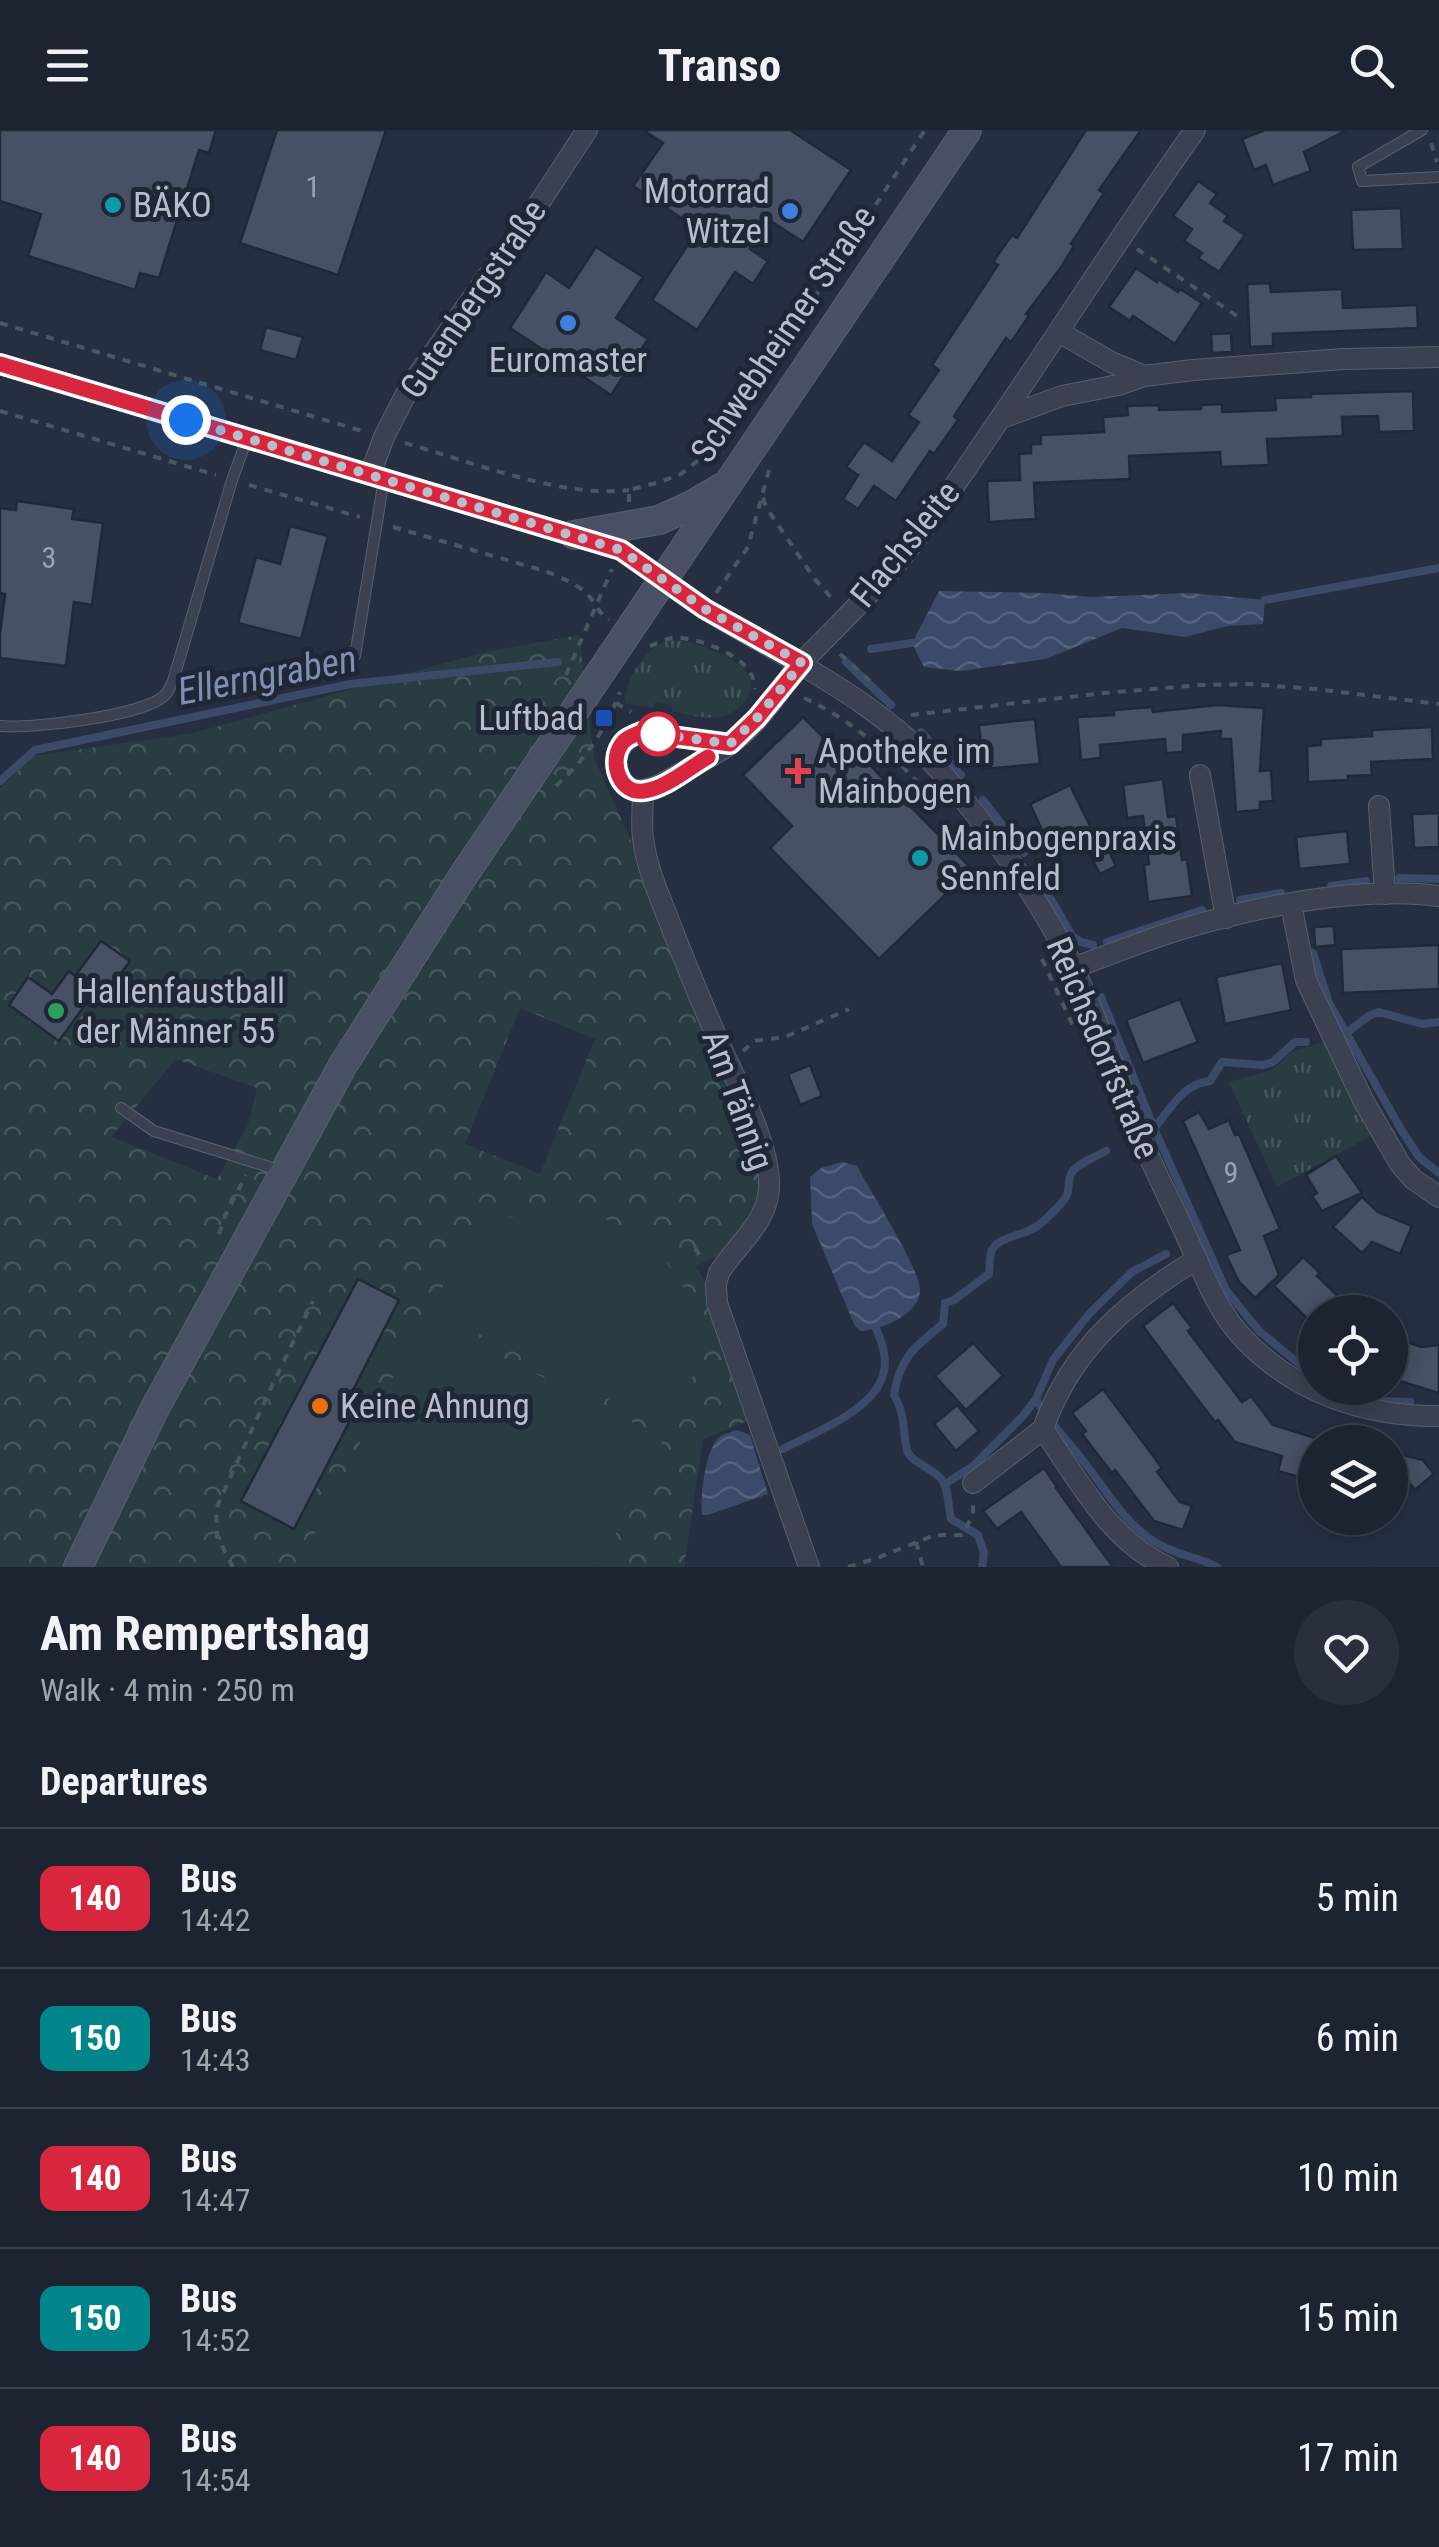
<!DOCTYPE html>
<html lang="en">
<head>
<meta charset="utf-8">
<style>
	body { margin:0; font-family:"Roboto Condensed",sans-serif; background:#292f3d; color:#f1f3f6; height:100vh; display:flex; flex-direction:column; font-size:38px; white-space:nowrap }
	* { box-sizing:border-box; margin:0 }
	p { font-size:32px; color:#a0a4ab }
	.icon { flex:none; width:55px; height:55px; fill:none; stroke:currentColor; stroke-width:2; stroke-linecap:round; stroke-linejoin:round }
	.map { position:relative; height:1437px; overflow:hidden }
	.side { display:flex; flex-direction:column; background:#1c2331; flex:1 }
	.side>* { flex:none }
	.badge { padding:0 20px; border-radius:15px; font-size:35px; line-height:65px }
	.buttons { position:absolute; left:1298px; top:1165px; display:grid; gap:20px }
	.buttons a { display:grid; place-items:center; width:110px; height:110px; border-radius:50%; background:#1c2331; box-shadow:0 5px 25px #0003,0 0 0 2px #3a404d; font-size:50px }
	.you { position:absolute; width:50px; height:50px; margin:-25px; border:8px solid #fff; border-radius:50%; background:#1a73e8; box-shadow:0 0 0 15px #1a73e833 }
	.map>.badge { position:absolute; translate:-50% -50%; box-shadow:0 0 0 5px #fff }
	h2 { padding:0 40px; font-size:38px; line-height:90px }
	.round { display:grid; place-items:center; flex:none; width:105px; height:105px; border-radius:52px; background:#292f3d }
	.overview { display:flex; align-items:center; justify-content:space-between; height:170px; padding:0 40px }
	h1 { font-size:48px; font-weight:700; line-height:75px }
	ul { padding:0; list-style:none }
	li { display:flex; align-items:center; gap:30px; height:140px; padding:0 40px; border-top:2px solid #3a404d }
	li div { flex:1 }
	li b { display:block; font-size:38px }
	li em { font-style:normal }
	li .badge { min-width:110px; font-weight:700; text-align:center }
	header { display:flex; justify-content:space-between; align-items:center; height:130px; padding:0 40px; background:#1c2331; font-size:45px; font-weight:700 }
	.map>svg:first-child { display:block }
	.grass { fill:url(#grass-tufts) }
	.forest { fill:url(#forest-crowns); fill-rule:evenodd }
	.pitch { fill:#283c42 }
	.water { fill:url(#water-waves) }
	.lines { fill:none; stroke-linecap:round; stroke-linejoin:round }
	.stream { stroke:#3c4a69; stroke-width:8 }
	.building { fill:#475065; stroke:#212838; stroke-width:2.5 }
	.service-casing { stroke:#585f6e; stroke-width:12 }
	.minor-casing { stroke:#585f6e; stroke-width:22 }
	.secondary-casing { stroke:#585f6e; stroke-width:30 }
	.path { stroke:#47595f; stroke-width:4; stroke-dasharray:8 8; stroke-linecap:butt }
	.service { stroke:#3b4151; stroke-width:10 }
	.minor { stroke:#3b4151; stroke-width:20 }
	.secondary { stroke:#495063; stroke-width:28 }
	.line-casing { stroke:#fff; stroke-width:22 }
	.line { stroke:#d7263d; stroke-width:15 }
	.walk { stroke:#b7bdcb; stroke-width:10; stroke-dasharray:0 18 }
	.culture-dot { fill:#0f9aa8; stroke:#1f2636; stroke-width:4 }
	.shop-dot { fill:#3f7fe0; stroke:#1f2636; stroke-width:4 }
	.transit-dot { fill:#1a4fb4; stroke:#1f2636; stroke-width:4 }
	.stop-dot { fill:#fff; stroke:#d7263d; stroke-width:5 }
	.health-dot { fill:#e0444e; stroke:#1f2636; stroke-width:4 }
	.leisure-dot { fill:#2e9e5b; stroke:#1f2636; stroke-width:4 }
	.food-dot { fill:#e8710a; stroke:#1f2636; stroke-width:4 }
	.labels { text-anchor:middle; stroke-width:10; stroke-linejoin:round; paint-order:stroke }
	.number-label { font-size:30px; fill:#9ba2b2 }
	.poi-label { font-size:35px; fill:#b7bdcb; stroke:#1f2636; text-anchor:start }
	.street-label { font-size:35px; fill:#b7bdcb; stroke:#1f2636 }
	.water-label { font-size:38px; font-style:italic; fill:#7f8fb2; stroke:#1f2636 }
</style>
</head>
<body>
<header><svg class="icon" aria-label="menu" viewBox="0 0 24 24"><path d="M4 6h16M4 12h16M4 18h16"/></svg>Transo<svg class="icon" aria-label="search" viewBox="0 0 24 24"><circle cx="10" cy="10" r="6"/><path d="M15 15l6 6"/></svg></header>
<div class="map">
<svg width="1439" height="1437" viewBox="0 0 1439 1437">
	<defs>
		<pattern id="grass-tufts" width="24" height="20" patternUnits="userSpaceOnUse" patternTransform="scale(2.5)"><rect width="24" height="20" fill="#283c42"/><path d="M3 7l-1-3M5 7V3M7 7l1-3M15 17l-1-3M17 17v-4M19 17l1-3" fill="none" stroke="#45565c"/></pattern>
		<pattern id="forest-crowns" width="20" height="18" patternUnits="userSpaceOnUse" patternTransform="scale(2.5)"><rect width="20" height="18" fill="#283c42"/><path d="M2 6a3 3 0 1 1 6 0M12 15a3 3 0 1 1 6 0" fill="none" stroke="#45565c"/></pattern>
		<pattern id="water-waves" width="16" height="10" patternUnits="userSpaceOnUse" patternTransform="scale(2.5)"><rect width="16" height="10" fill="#3c4a69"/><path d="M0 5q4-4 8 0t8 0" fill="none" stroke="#56627d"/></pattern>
	</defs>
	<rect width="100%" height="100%" fill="#262f41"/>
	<g class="grass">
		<path d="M 684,511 C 707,517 772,537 745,571 C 738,580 729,585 719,587 C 703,590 687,584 672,581 L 672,575 L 655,572 L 654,578 L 625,573 C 624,552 645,517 667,511 C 673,510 679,511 684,511 Z"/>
		<polygon points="1332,909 1378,1002 1277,1057 1229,952 1273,940 1290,923"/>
	</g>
	<path class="forest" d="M 579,505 L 594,628 L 657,769 L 749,992 L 759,1034 L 759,1067 L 752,1084 L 737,1107 L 717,1126 L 696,1136 L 709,1159 L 748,1291 L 703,1309 L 684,1437 L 599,1437 L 663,1308 L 424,1188 L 298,1437 L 0,1437 L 0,658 L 33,626 L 190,604 L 485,522 ZM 520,878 L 595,909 L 540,1044 L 465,1014 ZM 176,929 L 257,958 L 248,995 L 217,1049 L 111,1007 Z"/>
	<g class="pitch">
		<path d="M 537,1081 C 562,1083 590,1082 613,1093 C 666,1117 703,1169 698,1228 C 696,1245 676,1281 668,1299 L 431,1180 L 469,1106 L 502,1089 Z"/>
		<polygon points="423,1188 664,1308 599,1437 298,1437"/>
	</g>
	<g class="water">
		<polygon points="939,461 1044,463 1092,467 1190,463 1265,470 1263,494 1228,496 1185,507 1122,498 1046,529 960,541 924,537 912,513"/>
		<path d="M 842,1032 L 857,1036 C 869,1059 920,1139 920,1160 C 920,1185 880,1200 860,1201 L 854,1194 L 812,1094 L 810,1047 L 821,1038 Z"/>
		<path d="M 737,1300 L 750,1305 L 768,1364 L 708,1385 L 702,1385 C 700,1366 705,1317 721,1306 C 726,1303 732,1302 737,1300 Z"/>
	</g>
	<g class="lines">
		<g class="stream">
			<polyline points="1265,470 1439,438"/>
			<polyline points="871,519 912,513"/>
			<polyline points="846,532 891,575"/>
			<polyline points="921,602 961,645"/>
			<polyline points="0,651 35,620 188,588 350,554 558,532"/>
			<polyline points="983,670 1024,723"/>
			<polyline points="1399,748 1439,749"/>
			<polyline points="1040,750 1072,806 1081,812 1093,815"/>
			<polyline points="1331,756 1366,751"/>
			<polyline points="1240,770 1281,763"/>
			<polyline points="1107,812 1202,780"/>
			<polyline points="1313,823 1329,873 1402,1001 1419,1027 1439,1043"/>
			<polyline points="1101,867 1154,998 1226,1160 1259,1201 1303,1237 1315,1243"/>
			<polyline points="1346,903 1369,886 1379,882 1422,894 1439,892"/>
			<path d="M 1154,998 C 1171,979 1182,954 1210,951 L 1222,932 L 1263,935 L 1273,932 L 1295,912 L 1306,912"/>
			<path d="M 945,1173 L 943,1194 C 915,1216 899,1229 894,1265 C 906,1285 902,1300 907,1320 C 910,1333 933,1337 942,1350 C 949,1360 948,1376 951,1389 L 978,1405 L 984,1423 L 982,1437"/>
			<path d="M 945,1173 L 954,1170 L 989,1144 C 990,1137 989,1127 992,1120 C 1000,1105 1027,1106 1040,1094 C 1046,1089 1065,1071 1067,1065 C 1070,1057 1067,1050 1072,1042 C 1080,1032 1095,1027 1106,1021"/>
			<polyline points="1342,1258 1384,1271 1410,1272"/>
			<path d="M 1036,1269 C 1049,1293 1068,1310 1084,1332 C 1107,1361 1124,1394 1158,1414 C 1176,1425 1198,1427 1217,1437"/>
			<path d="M 783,1319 C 813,1303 873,1281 883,1245 C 888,1229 882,1213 876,1198"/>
			<polyline points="945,1354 973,1336 1022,1287 1036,1269 1053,1230 1089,1184 1132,1142 1166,1124"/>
		</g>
	</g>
	<g class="building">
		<polygon points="0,0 216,0 209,23 199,20 159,148 140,143 135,160 28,126 41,84 0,71"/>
		<polygon points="277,0 386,0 338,145 240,113"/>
		<polygon points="643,0 790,0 851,40 803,112 769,90 750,119 768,131 753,154 735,142 697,200 652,170 698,99 633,56 663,13"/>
		<polygon points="1086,0 1141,0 1099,60 1104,63 1071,114 1074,116 1062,136 1026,184 1029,186 1011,212 1006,208 954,286 958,290 934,324 930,321 896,371 874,356 858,379 843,369 858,345 846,337 864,312 892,331 919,292 908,285 939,240 932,235 998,135 993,132 1012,105 1017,108"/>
		<polygon points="1265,0 1347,0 1304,22 1311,41 1273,55 1266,35 1254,40 1242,9"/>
		<polygon points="1198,51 1217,64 1210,73 1228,86 1224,91 1245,105 1219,142 1198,128 1202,123 1184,111 1192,99 1173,86"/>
		<polygon points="1401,78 1403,119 1353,120 1351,80"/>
		<polygon points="596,117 643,147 616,188 648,209 611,265 510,198 546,142 569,158"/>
		<polygon points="1136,138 1157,152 1158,149 1178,162 1180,159 1202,173 1175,214 1133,186 1130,191 1109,177"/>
		<polygon points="1270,153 1271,162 1342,159 1343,178 1417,175 1418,198 1273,204 1273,216 1250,217 1247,154"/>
		<polygon points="266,197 303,207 296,230 260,220"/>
		<polygon points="1231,203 1232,222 1212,223 1211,204"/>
		<polygon points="1413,261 1414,301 1379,302 1378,286 1342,287 1343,306 1267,309 1269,335 1221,337 1220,322 1129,326 1130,349 1034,353 1036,389 989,392 987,351 1020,350 1019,324 1031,323 1031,314 1041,314 1041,305 1104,302 1103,287 1128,285 1127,276 1159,275 1159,280 1201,279 1201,275 1222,274 1222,282 1276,280 1275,268 1311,267 1311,264"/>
		<polygon points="17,371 74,379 72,389 103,393 92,475 74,472 66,536 0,528 0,504 5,464 0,463 0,378 16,380"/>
		<polygon points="290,396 328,406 301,509 238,493 256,427 280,434"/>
		<polygon points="1217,575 1264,578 1260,641 1271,640 1273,671 1260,672 1260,680 1236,682 1231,609 1220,609 1221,601 1183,605 1183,622 1166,623 1165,609 1100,615 1101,628 1081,630 1077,587 1114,585 1114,580 1152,577 1153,582"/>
		<polygon points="803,587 853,637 863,628 972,739 879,829 770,718 792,696 743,645"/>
		<polygon points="1035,589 1040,634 983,639 979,595"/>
		<polygon points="1432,597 1433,629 1371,632 1372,645 1348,646 1348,650 1308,652 1307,616 1321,615 1321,609 1372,606 1372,600"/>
		<polygon points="1163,649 1168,687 1176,686 1182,730 1187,729 1192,766 1148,772 1144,735 1149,734 1143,686 1127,688 1123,655"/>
		<polygon points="1070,655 1095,706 1054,726 1030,674"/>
		<polygon points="1439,683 1439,717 1414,718 1412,684"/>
		<polygon points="1347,701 1350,734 1299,739 1296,707"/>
		<polygon points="1107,717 1116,736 1100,744 1090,725"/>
		<polygon points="1334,796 1335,815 1315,817 1314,797"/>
		<polygon points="101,811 130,831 100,872 92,865 59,911 9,875 28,847 52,864 69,841 75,846"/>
		<polygon points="1439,815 1439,859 1343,863 1341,819"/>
		<polygon points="1282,833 1291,880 1225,894 1216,847"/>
		<polygon points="1180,869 1198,912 1143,933 1126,890"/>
		<polygon points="810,935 822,966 800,975 788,944"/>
		<polygon points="1199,982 1209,999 1229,990 1235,1005 1239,1004 1280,1099 1264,1106 1279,1145 1255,1168 1239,1152 1226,1125 1240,1120 1183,991"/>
		<polygon points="1336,1026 1362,1063 1322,1081 1312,1066 1317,1063 1306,1045"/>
		<polygon points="1362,1067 1378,1082 1412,1096 1400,1124 1372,1112 1362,1123 1333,1097"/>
		<polygon points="1303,1127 1320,1143 1317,1146 1343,1171 1332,1182 1315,1182 1315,1196 1274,1156"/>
		<polygon points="358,1149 399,1170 346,1274 356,1279 294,1399 241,1371"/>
		<polygon points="1173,1173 1192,1198 1188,1201 1242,1272 1251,1266 1273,1295 1315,1308 1315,1332 1310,1350 1278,1341 1282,1326 1235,1312 1218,1290 1215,1292 1188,1257 1143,1196"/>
		<polygon points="1390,1206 1421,1217 1439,1215 1439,1263 1390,1248"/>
		<polygon points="973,1213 1003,1246 966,1280 935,1246"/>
		<polygon points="1103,1259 1162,1338 1157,1342 1180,1372 1192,1376 1183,1400 1154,1391 1115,1340 1112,1343 1082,1304 1086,1301 1072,1283"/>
		<polygon points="957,1275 979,1301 956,1321 934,1294"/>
		<polygon points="1390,1322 1423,1330 1434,1344 1415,1360 1390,1328"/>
		<polygon points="1044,1338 1057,1357 1056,1358 1113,1437 1061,1437 1021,1382 997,1399 983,1381"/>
	</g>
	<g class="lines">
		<defs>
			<g id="service">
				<polyline points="1422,0 1358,37 1362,51 1439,47"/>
				<polyline points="355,526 384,349"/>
				<path d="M 0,596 C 30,599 145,586 165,565 C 169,561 170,556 173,551 L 232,350 L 247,309"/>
				<polyline points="121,978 154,1001 282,1041"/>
			</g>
			<g id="minor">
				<polyline points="1059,202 1111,232 1144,246 1193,240 1344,229 1439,227"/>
				<path d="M 0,234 L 621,420 C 650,440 678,462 708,481 C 793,532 888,575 952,655 C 998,711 1041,771 1073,837 C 1099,891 1118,950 1140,1005 C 1153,1038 1170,1070 1184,1101 C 1201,1137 1215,1178 1242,1207 C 1293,1262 1365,1287 1439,1286"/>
				<polyline points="1002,288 1062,266 1118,255 1144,246"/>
				<polyline points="370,345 384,307 410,256 532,84 587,0"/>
				<path d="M 729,614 L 641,602 C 623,609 611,624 618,643 C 628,672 656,658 674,647 C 697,633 725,621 745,602 C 769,580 785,550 808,526 C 841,492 877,458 907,421 C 939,381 966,338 995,296 C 1062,198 1126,97 1195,0"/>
				<polyline points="1200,645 1226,788"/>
				<path d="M 643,662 C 643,677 641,693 643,708 C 646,735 658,763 668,788 C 684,831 702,873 720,915 C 737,953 776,1026 768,1066 C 763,1096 734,1118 719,1143 L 716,1154 L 717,1173 L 809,1437"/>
				<polyline points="1379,676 1385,764"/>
				<polyline points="1291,774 1306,850 1363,970 1400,1034 1413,1049 1439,1067"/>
				<path d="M 1073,838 C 1109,825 1145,810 1182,799 C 1259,776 1358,756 1439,766"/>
				<polyline points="973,1353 1043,1299"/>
				<path d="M 1168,1437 C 1110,1412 1078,1349 1043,1299 C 1071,1219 1127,1172 1197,1129"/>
			</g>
			<g id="secondary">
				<polyline points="574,405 659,390 692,375 721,358"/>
				<polyline points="78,1437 155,1278 343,935 461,749 967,0"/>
			</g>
		</defs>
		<use href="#service" class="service-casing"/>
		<use href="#minor" class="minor-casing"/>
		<use href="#secondary" class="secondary-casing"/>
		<g class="path">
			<polyline points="1431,13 1437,32"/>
			<polyline points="1137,119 1237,186"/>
			<polyline points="0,193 362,301"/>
			<polyline points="0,281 216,345"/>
			<path d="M 405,313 C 469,331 564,369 629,360"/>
			<polyline points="249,355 360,387"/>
			<polyline points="763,368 766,377 814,448 834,471"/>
			<polyline points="629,372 629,360 660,352 681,344 705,325 751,264 925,0"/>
			<path d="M 393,397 L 545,441 C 559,447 577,453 588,465 C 596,473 598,483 609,490"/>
			<polyline points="716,463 748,417 769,340"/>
			<path d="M 650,516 C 657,514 664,509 672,508 C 694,506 740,523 751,544 C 753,547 754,555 755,559"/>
			<polyline points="840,524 870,551"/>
			<polyline points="566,545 612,439"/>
			<path d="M 804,568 C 838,583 866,606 895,630"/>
			<polyline points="616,573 631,582"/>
			<polyline points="911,585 1104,563 1201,555 1249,554 1315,559 1439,574"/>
			<polyline points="902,636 919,654"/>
			<path d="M 556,656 C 587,627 605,601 620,562"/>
			<polyline points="1042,829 1074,898"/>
			<polyline points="743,921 754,911 785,907 849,879"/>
			<polyline points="219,1104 225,1086 246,1045"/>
			<polyline points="695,1118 701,1128"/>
			<polyline points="916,1412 923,1437"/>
			<polyline points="233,1437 217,1406 216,1379 268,1264 313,1171"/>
			<polyline points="848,1437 877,1428 935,1405 962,1405 973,1385 973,1373"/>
		</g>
		<use href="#service" class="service"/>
		<use href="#minor" class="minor"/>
		<use href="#secondary" class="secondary"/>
	</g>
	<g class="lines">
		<defs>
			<path id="line" d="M 0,234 L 621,420 L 705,479 L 802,533 L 757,588 L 730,614 L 641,602 C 634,605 625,608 621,615 C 609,633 620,665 644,661 C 666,658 689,638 708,627"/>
		</defs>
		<use href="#line" class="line-casing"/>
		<use href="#line" class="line"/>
		<polyline class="walk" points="186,290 621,420 705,479 802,533 757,588 730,614 658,604"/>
	</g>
	<g class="culture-dot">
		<circle cx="113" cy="75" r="10"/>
		<circle cx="920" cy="728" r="10"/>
	</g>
	<g class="shop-dot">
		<circle cx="790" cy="81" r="10"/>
		<circle cx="568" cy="193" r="10"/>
	</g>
	<rect class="transit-dot" x="594" y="578" width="20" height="20" rx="5"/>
	<circle class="stop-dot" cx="658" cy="604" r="20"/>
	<path class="health-dot" d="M793 626h10v10h10v10h-10v10h-10v-10h-10v-10h10z"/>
	<circle class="leisure-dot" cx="56" cy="881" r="10"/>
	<circle class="food-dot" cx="320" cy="1276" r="10"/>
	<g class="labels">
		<g class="number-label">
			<text x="313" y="67">1</text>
			<text x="49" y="438">3</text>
			<text x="1231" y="1053">9</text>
		</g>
		<g class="poi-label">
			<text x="770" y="73" text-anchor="end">Motorrad<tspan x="770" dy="40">Witzel</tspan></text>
			<text x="133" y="87">BÄKO</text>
			<text x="568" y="242" text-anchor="middle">Euromaster</text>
			<text x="584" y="600" text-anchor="end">Luftbad</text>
			<text x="818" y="633">Apotheke im<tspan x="818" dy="40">Mainbogen</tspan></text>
			<text x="940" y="720">Mainbogenpraxis<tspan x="940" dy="40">Sennfeld</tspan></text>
			<text x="76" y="873">Hallenfaustball<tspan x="76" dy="40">der Männer 55</tspan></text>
			<text x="340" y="1288">Keine Ahnung</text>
		</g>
		<g class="street-label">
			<text transform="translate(473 169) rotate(-56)" y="12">Gutenbergstraße</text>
			<text transform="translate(783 204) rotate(-56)" y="12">Schwebheimer Straße</text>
			<text transform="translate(905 414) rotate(-51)" y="12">Flachsleite</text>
			<text transform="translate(1103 918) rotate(67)" y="12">Reichsdorfstraße</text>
			<text transform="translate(738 970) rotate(70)" y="12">Am Tännig</text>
		</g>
		<g class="water-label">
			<text transform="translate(267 545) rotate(-11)" y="13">Ellerngraben</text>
		</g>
	</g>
</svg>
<div class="buttons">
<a><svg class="icon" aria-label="locate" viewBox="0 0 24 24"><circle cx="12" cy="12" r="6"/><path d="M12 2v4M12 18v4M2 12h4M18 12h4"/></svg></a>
<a><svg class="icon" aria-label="layers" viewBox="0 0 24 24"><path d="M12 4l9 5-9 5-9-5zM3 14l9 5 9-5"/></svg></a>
</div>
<div class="you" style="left:186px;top:290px"></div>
</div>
<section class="side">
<div class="overview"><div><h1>Am Rempertshag</h1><p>Walk · 4 min · 250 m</p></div><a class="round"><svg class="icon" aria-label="heart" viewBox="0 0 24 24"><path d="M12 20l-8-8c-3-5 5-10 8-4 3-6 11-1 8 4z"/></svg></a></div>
<h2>Departures</h2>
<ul>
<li><span class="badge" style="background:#d7263d;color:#fff">140</span><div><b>Bus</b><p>14:42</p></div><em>5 min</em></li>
<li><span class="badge" style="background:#00868a;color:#fff">150</span><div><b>Bus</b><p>14:43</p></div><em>6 min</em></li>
<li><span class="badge" style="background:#d7263d;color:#fff">140</span><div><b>Bus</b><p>14:47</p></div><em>10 min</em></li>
<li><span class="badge" style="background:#00868a;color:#fff">150</span><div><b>Bus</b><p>14:52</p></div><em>15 min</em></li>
<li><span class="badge" style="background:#d7263d;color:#fff">140</span><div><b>Bus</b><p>14:54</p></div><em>17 min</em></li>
</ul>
</section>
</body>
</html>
